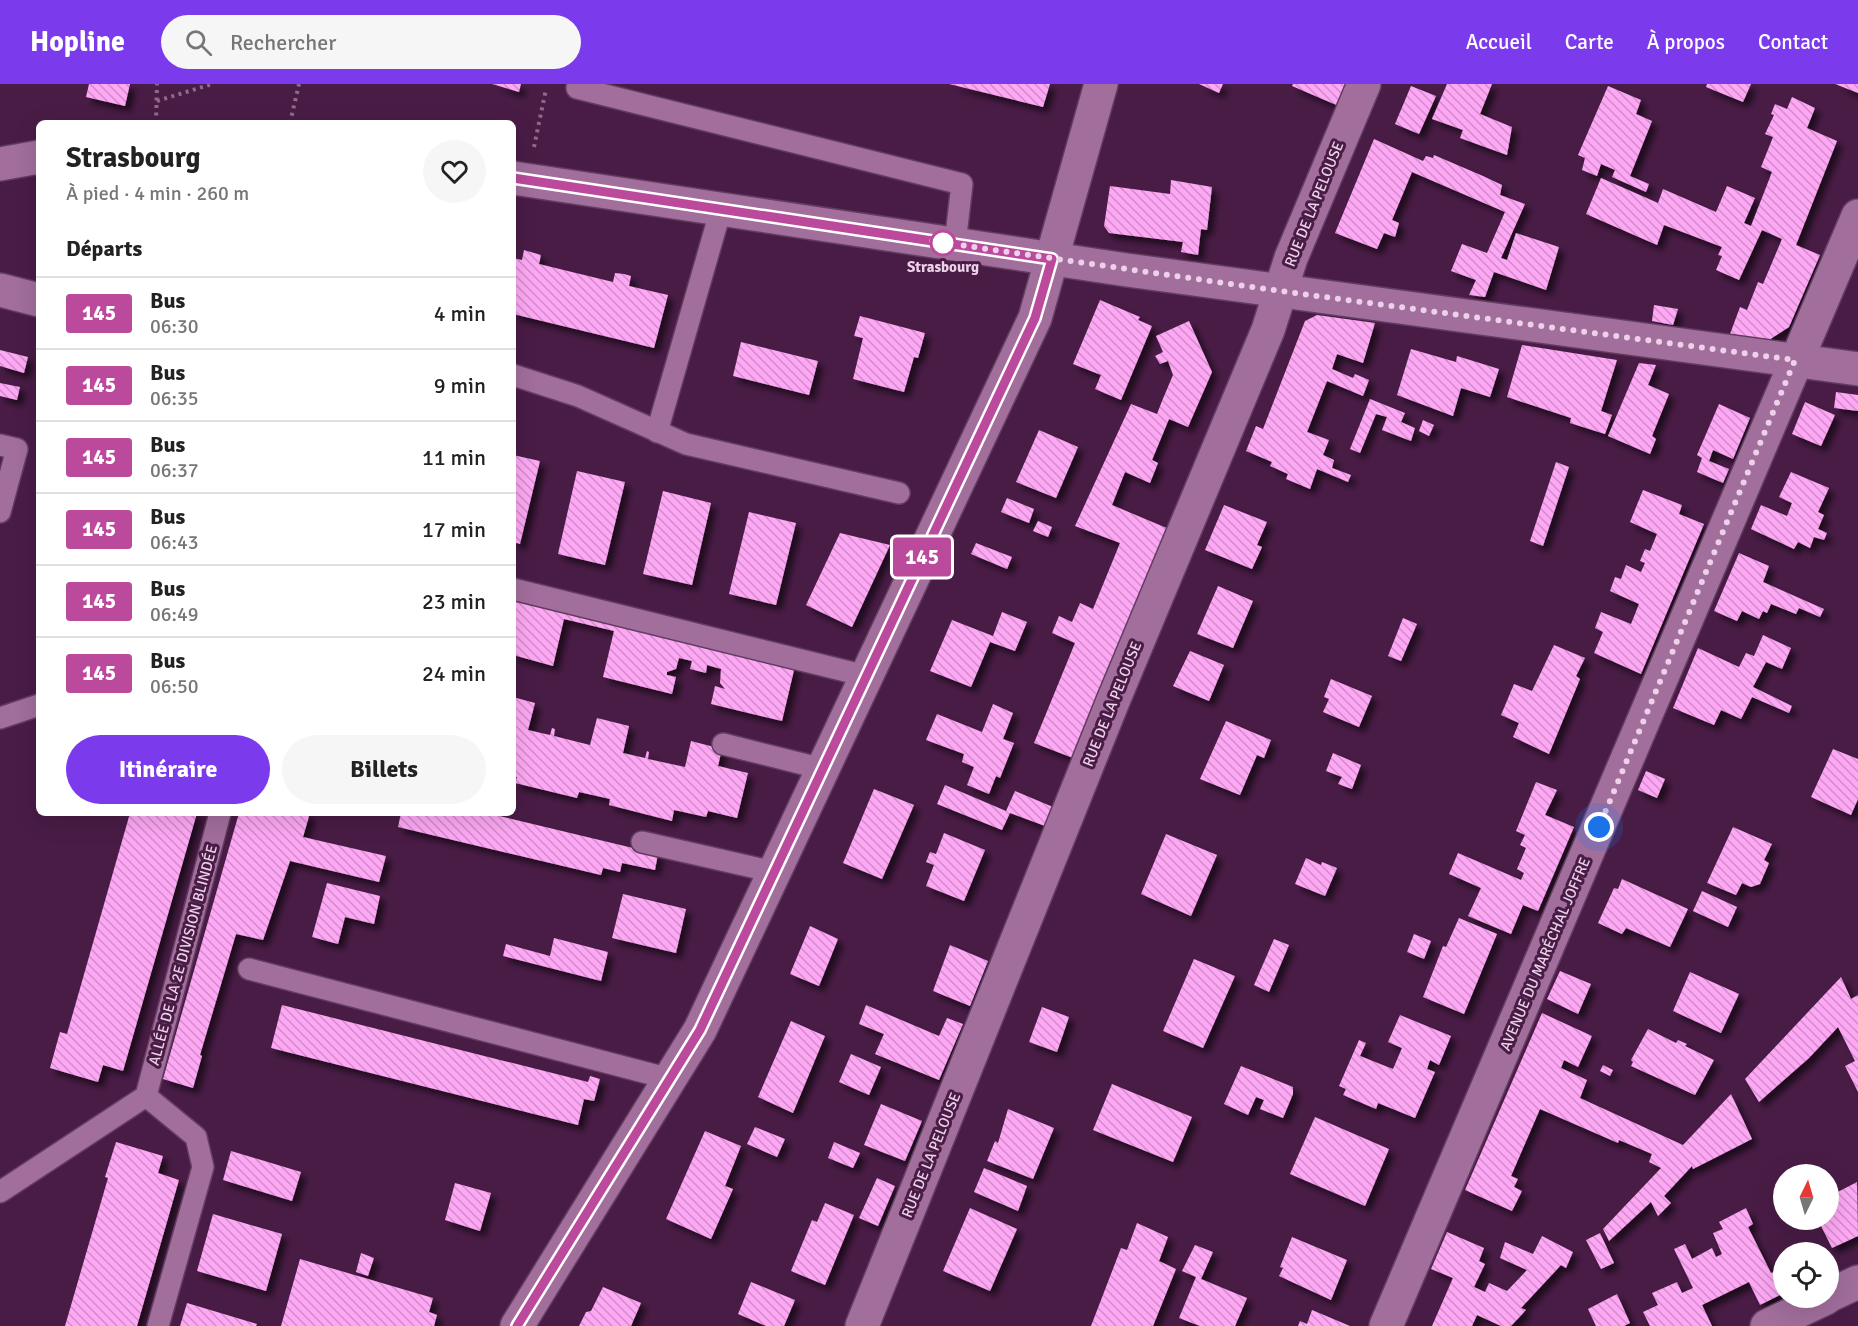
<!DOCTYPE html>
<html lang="fr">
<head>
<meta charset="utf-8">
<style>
	body { margin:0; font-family:Signika,sans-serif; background:#f6f6f6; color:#222; height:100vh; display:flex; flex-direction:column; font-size:22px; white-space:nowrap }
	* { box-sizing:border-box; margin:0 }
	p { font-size:20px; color:#767676 }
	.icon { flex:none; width:33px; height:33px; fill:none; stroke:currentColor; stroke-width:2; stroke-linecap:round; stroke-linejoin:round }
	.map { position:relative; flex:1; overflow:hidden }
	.side { position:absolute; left:36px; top:36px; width:480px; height:696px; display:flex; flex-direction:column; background:#fff; border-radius:9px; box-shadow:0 6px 24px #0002 }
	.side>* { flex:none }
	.badge { padding:0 12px; border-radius:4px; font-size:21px; line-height:39px }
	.needle { width:39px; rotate:5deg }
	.tools { position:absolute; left:1773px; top:1080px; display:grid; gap:12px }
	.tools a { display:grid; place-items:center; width:66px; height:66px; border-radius:50%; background:#fff; box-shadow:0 6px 24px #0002; font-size:30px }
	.you { position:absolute; width:30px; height:30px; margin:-15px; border:4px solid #fff; border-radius:50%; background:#1a73e8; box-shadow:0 0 0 9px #1a73e833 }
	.map>.badge { position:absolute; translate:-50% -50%; box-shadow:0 0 0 3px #fff }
	h2 { padding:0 30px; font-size:22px; line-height:54px }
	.round { display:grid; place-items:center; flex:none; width:63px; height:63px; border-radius:32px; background:#f6f6f6 }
	.overview { display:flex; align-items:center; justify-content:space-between; height:102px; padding:0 30px }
	h1 { font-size:28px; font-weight:700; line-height:45px }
	.button { display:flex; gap:12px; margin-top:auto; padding:12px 30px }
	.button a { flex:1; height:69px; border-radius:36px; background:#7c3aed; color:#fff; font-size:24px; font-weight:700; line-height:69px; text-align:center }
	.button a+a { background:#f6f6f6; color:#222 }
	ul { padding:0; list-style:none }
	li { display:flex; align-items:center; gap:18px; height:72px; padding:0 30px; border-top:2px solid #e0e0e0 }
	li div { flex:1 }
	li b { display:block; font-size:22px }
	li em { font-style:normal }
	li .badge { min-width:66px; font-weight:700; text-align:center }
	header { display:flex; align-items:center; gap:36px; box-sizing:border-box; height:84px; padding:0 30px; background:#7c3aed; color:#fff }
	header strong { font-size:28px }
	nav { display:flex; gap:33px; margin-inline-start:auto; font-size:21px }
	.search { width:420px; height:54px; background:#f6f6f6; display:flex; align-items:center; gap:15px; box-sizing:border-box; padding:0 21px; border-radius:33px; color:#767676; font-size:22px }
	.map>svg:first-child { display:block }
	.building { fill:url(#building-back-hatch); filter:url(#shadow) }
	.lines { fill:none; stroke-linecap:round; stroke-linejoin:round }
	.service-casing { stroke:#633c61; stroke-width:24 }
	.minor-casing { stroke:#633c61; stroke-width:36 }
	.tertiary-casing { stroke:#633c61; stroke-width:36 }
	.path { stroke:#906a8d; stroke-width:4; stroke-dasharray:3 4.5; stroke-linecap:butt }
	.service { stroke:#a26e9c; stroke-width:21 }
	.minor { stroke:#a26e9c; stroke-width:33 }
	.tertiary { stroke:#a26e9c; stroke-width:33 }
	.line-casing { stroke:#fff; stroke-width:14 }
	.line { stroke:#bb4a9d; stroke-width:9 }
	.walk { stroke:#edd1ea; stroke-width:6; stroke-dasharray:0 10.8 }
	.stop-dot { fill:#fff; stroke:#bb4a9d; stroke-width:3 }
	.labels { text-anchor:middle; stroke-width:6; stroke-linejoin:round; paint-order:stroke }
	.street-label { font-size:15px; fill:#edd1ea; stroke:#491c46 }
	.stop-label { font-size:15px; font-weight:bold; fill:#edd1ea; stroke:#491c46 }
</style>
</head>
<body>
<header>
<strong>Hopline</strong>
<div class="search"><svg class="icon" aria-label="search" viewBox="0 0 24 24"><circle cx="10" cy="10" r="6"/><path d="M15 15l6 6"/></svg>Rechercher</div>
<nav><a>Accueil</a><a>Carte</a><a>À propos</a><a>Contact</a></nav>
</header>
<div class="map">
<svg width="1858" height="1242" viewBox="0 0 1858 1242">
	<defs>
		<pattern id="building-back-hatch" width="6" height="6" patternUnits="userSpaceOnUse" patternTransform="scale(1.5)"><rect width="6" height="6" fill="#fea8f5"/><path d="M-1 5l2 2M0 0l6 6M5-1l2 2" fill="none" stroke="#d08ec9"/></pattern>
		<filter id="shadow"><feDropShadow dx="5.5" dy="5.5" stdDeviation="3" flood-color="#0009"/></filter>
	</defs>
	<rect width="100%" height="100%" fill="#491c46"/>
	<g class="building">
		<polygon points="89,0 130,0 125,22 86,13"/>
		<polygon points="492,0 521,0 519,8"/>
		<polygon points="949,0 1050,0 1043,23"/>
		<polygon points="1199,0 1223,0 1219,9"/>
		<polygon points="1293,0 1351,0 1341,23 1292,2"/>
		<polygon points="1447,0 1492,0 1480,30 1512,43 1507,71 1460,54 1463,46 1432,35"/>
		<polygon points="1707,0 1751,0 1743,18 1706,3"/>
		<polygon points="1835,0 1858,0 1858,9"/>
		<polygon points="1411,2 1436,12 1419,50 1395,40"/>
		<polygon points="1608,2 1641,16 1636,30 1652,37 1630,92 1649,100 1646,108 1612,93 1615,86 1601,80 1597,92 1582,86 1585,74 1578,71"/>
		<polygon points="1792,13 1815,24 1807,44 1837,57 1796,161 1820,171 1789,243 1769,256 1730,250 1740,223 1747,226 1758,198 1763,200 1782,155 1762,146 1739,196 1716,186 1722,172 1718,171 1722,163 1664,141 1657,161 1586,130 1601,94 1658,119 1663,105 1716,128 1727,102 1755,114 1744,139 1751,142 1772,88 1761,83 1773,53 1765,50 1774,31 1771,30 1775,20 1787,25"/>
		<polygon points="1374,55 1423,77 1426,72 1433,74 1434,71 1483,92 1502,101 1500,111 1525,120 1501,174 1507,176 1516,149 1559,163 1546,206 1494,188 1485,213 1469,211 1476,196 1451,187 1462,160 1487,169 1505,128 1412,88 1392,136 1399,139 1395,153 1384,149 1377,165 1335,149"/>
		<polygon points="1171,96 1212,103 1207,146 1201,145 1198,171 1181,168 1183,158 1109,149 1104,142 1110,102 1170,110"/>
		<polygon points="524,166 541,171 539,180 613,198 615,189 624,190 631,192 629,202 668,211 654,264 513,230 513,174 522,176"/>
		<polygon points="1100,216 1140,233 1138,236 1152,242 1121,316 1095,305 1101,291 1073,280"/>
		<polygon points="1654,221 1678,225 1673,241 1652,237"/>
		<polygon points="1317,231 1375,239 1363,279 1337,270 1332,285 1353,294 1355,290 1369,296 1363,312 1327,297 1307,348 1329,356 1323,371 1334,376 1332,384 1351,391 1348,398 1317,385 1310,405 1286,395 1288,390 1270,382 1272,378 1246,367 1256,342 1263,345 1305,237"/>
		<polygon points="860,232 925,249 918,274 914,273 904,308 853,295 863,254 854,252"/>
		<polygon points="1189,237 1212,288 1188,343 1169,335 1152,376 1158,379 1150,399 1125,388 1112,421 1169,445 1073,674 1034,659 1075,559 1052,549 1059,532 1072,538 1080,519 1093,525 1120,459 1075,442 1131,320 1157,330 1162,317 1173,291 1168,277 1160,280 1155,272 1163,268 1156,252"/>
		<polygon points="741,258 818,277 809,311 733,292"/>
		<polygon points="1522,261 1617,276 1601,327 1612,331 1605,350 1570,339 1571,334 1507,313"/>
		<polygon points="1411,265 1456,278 1457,272 1499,285 1490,313 1461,304 1453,332 1397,311"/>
		<polygon points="0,266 28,273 24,289 0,282"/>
		<polygon points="1639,279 1656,281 1648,301 1669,310 1652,352 1656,355 1650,370 1608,352"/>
		<polygon points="0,299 20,303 17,316 0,312"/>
		<polygon points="1836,308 1858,311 1858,327 1834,324"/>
		<polygon points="1370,315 1405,329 1401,338 1415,344 1411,357 1382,346 1387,333 1376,330 1360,369 1350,365"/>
		<polygon points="1805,318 1835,331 1821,362 1792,350"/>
		<polygon points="1719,320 1750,334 1733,375 1713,366 1709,377 1729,385 1723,399 1697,388 1702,374 1697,371"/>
		<polygon points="1423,336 1434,341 1429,352 1419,347"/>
		<polygon points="1039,346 1078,363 1056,414 1016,398"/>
		<polygon points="513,371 540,377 520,460 513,458"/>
		<polygon points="1556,378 1569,383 1543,462 1530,457"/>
		<polygon points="577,387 625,398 605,481 558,470"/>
		<polygon points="1791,388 1829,404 1818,428 1824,431 1818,445 1827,449 1824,456 1814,453 1810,464 1798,458 1794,465 1751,445 1761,421 1787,432 1792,419 1779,413"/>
		<polygon points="1643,406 1682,421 1679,430 1704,440 1641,590 1594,569 1603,548 1595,544 1601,528 1631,540 1639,520 1610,507 1615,493 1621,495 1626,481 1641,488 1645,479 1640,477 1645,465 1650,467 1657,450 1630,438"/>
		<polygon points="663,407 711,419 692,501 643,490"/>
		<polygon points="1007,414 1034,425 1029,439 1001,428"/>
		<polygon points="1224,421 1267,438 1257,461 1262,463 1252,485 1205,466"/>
		<polygon points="749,428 796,439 776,521 729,510"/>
		<polygon points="1038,437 1052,443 1048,453 1033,447"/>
		<polygon points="840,449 890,461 852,543 806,521"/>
		<polygon points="976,459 1012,473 1007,485 971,470"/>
		<polygon points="1739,469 1769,482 1763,498 1824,525 1820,533 1799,524 1796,530 1771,520 1767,529 1763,527 1759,535 1742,527 1737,537 1714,527"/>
		<polygon points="1218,502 1253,517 1233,564 1197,550"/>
		<polygon points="513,513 795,582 782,637 711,620 715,602 725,605 720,599 721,585 707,581 706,589 690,585 692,577 679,574 676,585 667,588 667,591 676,593 672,610 603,593 614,547 564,535 553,582 513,571"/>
		<polygon points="1002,528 1027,538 1015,567 990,558 971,603 930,587 952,536 993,552"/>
		<polygon points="1403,534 1417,540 1401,577 1388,572"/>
		<polygon points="1763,551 1791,564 1782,585 1766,578 1753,603 1792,622 1789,629 1752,613 1741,635 1721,626 1714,641 1673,624 1698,564 1739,583 1746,569 1754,572"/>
		<polygon points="1554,561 1585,574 1576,592 1580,595 1549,670 1513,653 1519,639 1501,631 1514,600 1532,607"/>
		<polygon points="1190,567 1224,581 1209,617 1173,602"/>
		<polygon points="1331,595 1372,612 1359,643 1323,628 1329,615 1324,613"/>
		<polygon points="513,613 535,619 528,646 550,651 552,644 555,645 554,652 590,661 597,634 629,642 623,669 645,674 647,667 649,668 648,675 685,683 691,657 722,665 718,682 748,689 737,734 708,727 706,733 674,726 672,737 609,721 610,715 579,708 577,714 515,699 517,693 513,692"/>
		<polygon points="993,620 1013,629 1003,655 1014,659 1000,694 996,692 989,710 967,701 974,683 962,678 964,670 926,656 937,630 982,648"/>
		<polygon points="1226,637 1271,656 1264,674 1257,671 1240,711 1200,695"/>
		<polygon points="1833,665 1858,675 1858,715 1851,731 1811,713"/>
		<polygon points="1333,669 1361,681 1352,705 1338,700 1342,693 1326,687"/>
		<polygon points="1646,687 1665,695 1657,714 1638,706"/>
		<polygon points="1536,698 1557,706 1545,731 1574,743 1538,827 1523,821 1511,850 1468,832 1481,804 1449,790 1458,769 1521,796 1524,789 1517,785 1526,764 1520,761 1525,751 1516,747"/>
		<polygon points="945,701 1006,727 1015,707 1053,723 1045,742 1010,729 1002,746 937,720"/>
		<polygon points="874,705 914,721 882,795 843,779"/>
		<polygon points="130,729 197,729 123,987 103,981 98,998 50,984 60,948 67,950"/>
		<polygon points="239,729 310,729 303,753 386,772 379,798 290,777 263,856 236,850 200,971 202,972 193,1004 163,995"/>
		<polygon points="401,729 487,729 658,770 655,786 622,779 620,788 603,784 601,791 398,743"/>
		<polygon points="1733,743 1772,760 1764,776 1769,779 1760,800 1751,803 1742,799 1736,811 1707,799"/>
		<polygon points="944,749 985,766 964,817 926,802 934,781 926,778 930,768 936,770"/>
		<polygon points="1166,750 1217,771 1191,832 1141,810"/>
		<polygon points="1306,774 1321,781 1322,778 1337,784 1325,812 1295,800"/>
		<polygon points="1622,795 1688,825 1670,863 1626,844 1622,850 1598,839 1614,804 1618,805"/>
		<polygon points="327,799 380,812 374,840 345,833 338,860 312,853"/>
		<polygon points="1702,807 1737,823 1728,843 1693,827"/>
		<polygon points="623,810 686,825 676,869 612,854"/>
		<polygon points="1459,834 1497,850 1464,930 1423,913 1443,862 1446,863"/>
		<polygon points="810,842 838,855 819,902 790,890"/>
		<polygon points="1414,850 1431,857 1424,875 1407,868"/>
		<polygon points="554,854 608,868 601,897 503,872 506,860 550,872"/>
		<polygon points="1274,855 1289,861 1269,908 1254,901"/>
		<polygon points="950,861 988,877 970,922 933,907"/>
		<polygon points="1194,875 1235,892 1203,964 1163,947"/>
		<polygon points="1560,887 1591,900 1578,930 1547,915"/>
		<polygon points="1690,888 1739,910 1721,949 1673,927"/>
		<polygon points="1841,893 1851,915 1858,911 1858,1008 1845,982 1855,977 1838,943 1809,974 1759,1018 1745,995"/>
		<polygon points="282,921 588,998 590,992 600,995 594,1017 584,1015 578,1041 271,964"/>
		<polygon points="866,921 939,952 947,934 963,940 939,996 875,970 884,950 859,940"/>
		<polygon points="1042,923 1069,933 1057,968 1029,958"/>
		<polygon points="1542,929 1592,952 1578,983 1564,976 1561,984 1587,996 1580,1014 1683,1061 1731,1010 1752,1055 1693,1085 1692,1082 1664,1112 1671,1119 1658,1132 1651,1118 1609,1157 1603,1145 1661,1084 1649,1078 1652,1070 1619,1056 1618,1059 1540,1025 1511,1092 1518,1095 1514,1103 1522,1107 1512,1127 1465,1106"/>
		<polygon points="1400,931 1451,952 1439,981 1430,976 1427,985 1435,988 1415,1034 1378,1019 1376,1025 1343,1011 1346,1005 1339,1002 1359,956 1366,959 1360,972 1393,985 1402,964 1388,958"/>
		<polygon points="791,937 825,952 793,1029 758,1013"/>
		<polygon points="1648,945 1676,959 1678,956 1687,960 1685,962 1714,976 1695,1011 1631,982 1633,978 1631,976"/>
		<polygon points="851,970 881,983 869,1011 839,998"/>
		<polygon points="1603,981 1613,986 1610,992 1600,987"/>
		<polygon points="1241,982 1293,1003 1293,1010 1283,1034 1260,1025 1264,1016 1256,1013 1248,1031 1224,1020"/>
		<polygon points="1112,1000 1192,1033 1173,1078 1093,1046"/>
		<polygon points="881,1020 922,1037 905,1077 864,1061"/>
		<polygon points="1008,1025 1054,1044 1033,1095 987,1077 995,1057 998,1059"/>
		<polygon points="1315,1033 1389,1065 1365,1122 1290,1090"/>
		<polygon points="755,1043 785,1055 777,1073 747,1060"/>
		<polygon points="705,1047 741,1062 725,1102 733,1105 711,1155 666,1135"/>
		<polygon points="116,1058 163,1072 158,1089 179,1096 137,1242 65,1242 108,1094 105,1093"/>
		<polygon points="834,1058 860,1069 853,1084 828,1074"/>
		<polygon points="231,1067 301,1088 292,1117 223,1096"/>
		<polygon points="984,1084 1027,1102 1018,1127 974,1108"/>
		<polygon points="877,1094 895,1102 878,1142 859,1134"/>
		<polygon points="1857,1098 1858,1152 1832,1164 1818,1136 1828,1136 1828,1113"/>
		<polygon points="455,1099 491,1109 480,1147 445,1136"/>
		<polygon points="825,1119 854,1131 825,1201 791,1187 812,1136 817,1138"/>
		<polygon points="970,1124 1017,1145 990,1207 943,1187"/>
		<polygon points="1746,1124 1753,1140 1748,1143 1771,1189 1784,1184 1784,1209 1760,1221 1749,1198 1702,1221 1712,1242 1650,1242 1643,1228 1658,1221 1652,1209 1677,1198 1682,1209 1693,1204 1674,1165 1685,1160 1692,1175 1712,1164 1716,1173 1722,1170 1713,1149 1723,1145 1719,1138"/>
		<polygon points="213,1130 282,1150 266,1207 197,1187"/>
		<polygon points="1137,1139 1168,1153 1159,1177 1176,1185 1153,1242 1091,1242 1121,1164 1127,1166"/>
		<polygon points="1447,1148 1484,1164 1479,1177 1485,1180 1474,1203 1485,1208 1489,1199 1507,1207 1527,1186 1500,1174 1505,1158 1533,1170 1542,1152 1573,1168 1566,1184 1561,1181 1521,1224 1526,1226 1511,1242 1501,1242 1477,1231 1472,1242 1432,1242 1453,1194 1431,1185"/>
		<polygon points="1600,1149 1614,1179 1601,1185 1586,1156"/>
		<polygon points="1292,1153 1347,1176 1331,1216 1279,1192 1283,1184 1280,1183"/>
		<polygon points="1195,1161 1213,1168 1201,1195 1247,1214 1235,1242 1200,1242 1179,1234 1196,1193 1182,1187"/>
		<polygon points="361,1169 374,1174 368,1192 356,1188"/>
		<polygon points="300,1175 433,1214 429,1228 437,1231 434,1242 281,1242"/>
		<polygon points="751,1198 795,1216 784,1242 766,1242 738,1230"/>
		<polygon points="603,1203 641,1219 631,1242 579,1242 586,1228 591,1227"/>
		<polygon points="1617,1210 1630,1239 1624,1242 1596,1242 1588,1225"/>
		<polygon points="187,1219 257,1240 256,1242 180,1242"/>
		<polygon points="1312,1226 1350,1242 1298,1242 1300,1237 1307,1240"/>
	</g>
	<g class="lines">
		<defs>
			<g id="service">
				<polyline points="577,4 962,100 955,160"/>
				<polyline points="513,291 578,312 686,360 899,409"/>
				<polyline points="657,348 721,125"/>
				<polyline points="0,361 17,365 0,428"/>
				<polyline points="513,505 866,592"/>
				<polyline points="0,634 39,621"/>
				<polyline points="723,660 823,685"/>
				<polyline points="642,758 774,788"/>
				<polyline points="249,885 670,995"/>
				<polyline points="146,1012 196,1053 203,1083 158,1242"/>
				<polyline points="0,1108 146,1012 220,729"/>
			</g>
			<g id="minor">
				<polyline points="0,80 39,73"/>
				<polyline points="513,94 1127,186 1858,285"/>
				<polyline points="0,206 39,216"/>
				<polyline points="862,1242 1113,617 1268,246 1291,174 1364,0"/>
				<polyline points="1386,1242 1858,132"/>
			</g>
			<g id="tertiary">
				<polyline points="1828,1212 1858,1198"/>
				<polyline points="517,1242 700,946 1035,234 1101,0"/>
				<polyline points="1767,1242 1826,1214"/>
			</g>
		</defs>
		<use href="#service" class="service-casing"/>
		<use href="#minor" class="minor-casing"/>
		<use href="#tertiary" class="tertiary-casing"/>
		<g class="path">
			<polyline points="157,17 212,0"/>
			<polyline points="156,39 157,0"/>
			<polyline points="290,39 299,0"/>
			<polyline points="534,63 546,5"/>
		</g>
		<use href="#service" class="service"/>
		<use href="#minor" class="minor"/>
		<use href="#tertiary" class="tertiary"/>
	</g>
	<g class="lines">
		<defs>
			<polyline id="line" points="513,94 1052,175 1035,234 700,946 517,1242"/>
		</defs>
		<use href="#line" class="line-casing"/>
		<use href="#line" class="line"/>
		<polyline class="walk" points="943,159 932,157 1280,207 1795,276 1599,743"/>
	</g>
	<circle class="stop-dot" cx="943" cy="159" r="12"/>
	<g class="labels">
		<g class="street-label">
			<text transform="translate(1314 120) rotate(-68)" y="5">RUE DE LA PELOUSE</text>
			<text transform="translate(1112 620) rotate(-68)" y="5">RUE DE LA PELOUSE</text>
			<text transform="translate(1545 870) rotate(-67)" y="5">AVENUE DU MARÉCHAL JOFFRE</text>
			<text transform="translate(183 871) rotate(-75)" y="5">ALLÉE DE LA 2E DIVISION BLINDÉE</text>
			<text transform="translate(931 1071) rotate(-68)" y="5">RUE DE LA PELOUSE</text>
		</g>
		<g class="stop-label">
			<text x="943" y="188">Strasbourg</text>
		</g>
	</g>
</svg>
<div class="tools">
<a><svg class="needle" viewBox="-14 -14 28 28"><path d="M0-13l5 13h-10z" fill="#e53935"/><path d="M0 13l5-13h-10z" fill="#767676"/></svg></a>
<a><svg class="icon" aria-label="locate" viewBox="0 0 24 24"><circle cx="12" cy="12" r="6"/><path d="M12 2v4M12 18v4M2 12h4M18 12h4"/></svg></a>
</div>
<div class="you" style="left:1599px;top:743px"></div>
<b class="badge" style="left:922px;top:473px;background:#bb4a9d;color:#fff">145</b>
<section class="side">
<div class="overview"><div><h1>Strasbourg</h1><p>À pied · 4 min · 260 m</p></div><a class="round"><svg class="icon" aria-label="heart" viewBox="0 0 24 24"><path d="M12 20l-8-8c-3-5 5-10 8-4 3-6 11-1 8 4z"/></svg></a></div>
<h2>Départs</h2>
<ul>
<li><span class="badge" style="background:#bb4a9d;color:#fff">145</span><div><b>Bus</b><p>06:30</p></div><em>4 min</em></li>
<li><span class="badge" style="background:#bb4a9d;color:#fff">145</span><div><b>Bus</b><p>06:35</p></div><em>9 min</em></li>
<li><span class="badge" style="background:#bb4a9d;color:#fff">145</span><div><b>Bus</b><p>06:37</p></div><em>11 min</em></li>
<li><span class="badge" style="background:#bb4a9d;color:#fff">145</span><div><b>Bus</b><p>06:43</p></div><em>17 min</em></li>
<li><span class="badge" style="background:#bb4a9d;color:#fff">145</span><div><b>Bus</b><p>06:49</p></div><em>23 min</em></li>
<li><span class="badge" style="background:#bb4a9d;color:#fff">145</span><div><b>Bus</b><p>06:50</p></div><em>24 min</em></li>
</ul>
<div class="button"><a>Itinéraire</a><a>Billets</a></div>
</section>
</div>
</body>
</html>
